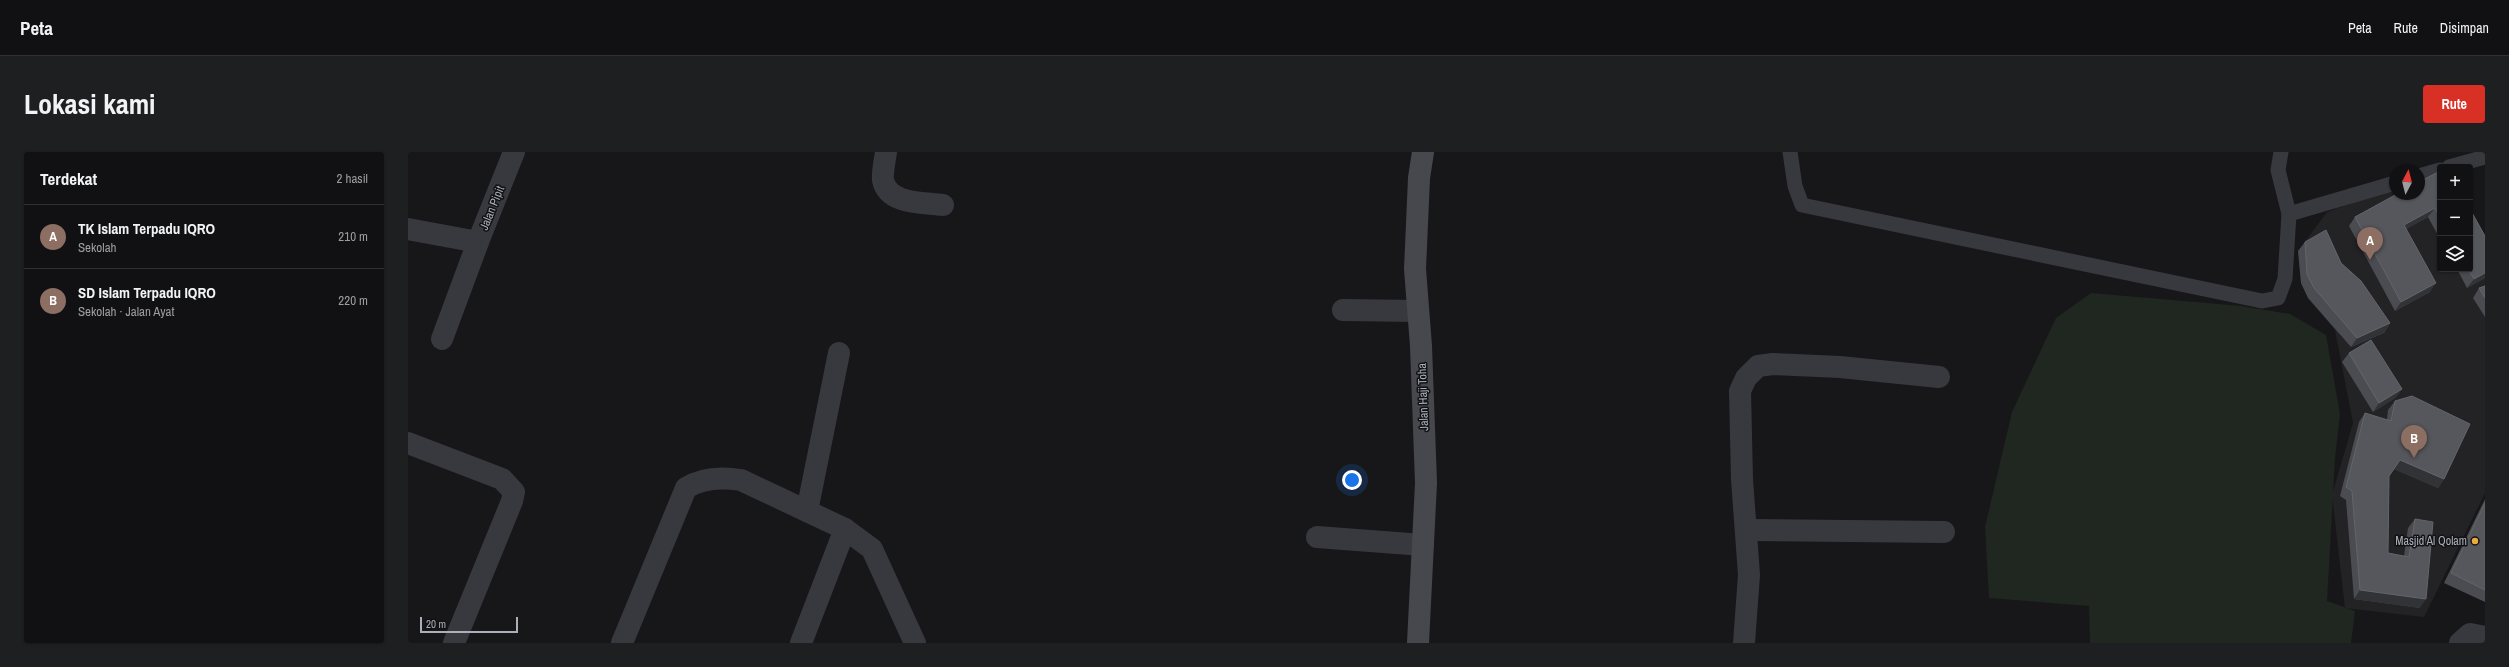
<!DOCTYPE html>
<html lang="id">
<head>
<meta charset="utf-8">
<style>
  body { margin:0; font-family:"Archivo Narrow",sans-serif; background:#1e1f21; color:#f1f3f6 }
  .controls { position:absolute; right:12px; top:12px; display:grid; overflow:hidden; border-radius:4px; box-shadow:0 1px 3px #0004 }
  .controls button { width:36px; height:36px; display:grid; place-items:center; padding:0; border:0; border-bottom:1px solid #303133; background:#111113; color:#f1f3f6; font:20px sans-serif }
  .compass { position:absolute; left:1981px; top:12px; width:36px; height:36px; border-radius:50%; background:#111113; box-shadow:0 1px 3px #0004; rotate:7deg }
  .scale { position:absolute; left:12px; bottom:10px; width:98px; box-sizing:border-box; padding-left:4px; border:2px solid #aaafb8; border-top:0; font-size:11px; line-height:14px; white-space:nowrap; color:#aaafb8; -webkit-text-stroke:3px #121214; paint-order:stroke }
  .you { position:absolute; left:944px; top:328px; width:14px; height:14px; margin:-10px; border:3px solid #fff; border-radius:50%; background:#1a73e8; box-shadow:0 0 0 6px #1a73e833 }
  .badge { display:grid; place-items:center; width:26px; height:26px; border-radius:50%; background:#d93025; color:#fff; font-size:13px; font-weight:700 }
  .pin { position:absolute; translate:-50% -33px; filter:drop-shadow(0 1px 2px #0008) }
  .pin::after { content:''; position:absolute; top:21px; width:14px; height:12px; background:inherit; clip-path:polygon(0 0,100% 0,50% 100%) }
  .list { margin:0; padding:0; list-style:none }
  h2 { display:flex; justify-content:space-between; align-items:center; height:52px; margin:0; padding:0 16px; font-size:17px }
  h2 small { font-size:13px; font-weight:400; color:#9c9da0 }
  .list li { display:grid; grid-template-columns:26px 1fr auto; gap:12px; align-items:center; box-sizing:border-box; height:64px; padding:0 16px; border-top:1px solid #303133 }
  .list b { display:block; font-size:15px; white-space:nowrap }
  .list p { margin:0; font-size:13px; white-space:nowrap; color:#9c9da0 }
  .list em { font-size:13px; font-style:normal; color:#9c9da0 }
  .icon { flex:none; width:22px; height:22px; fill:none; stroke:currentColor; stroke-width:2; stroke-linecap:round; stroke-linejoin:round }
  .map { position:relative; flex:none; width:2077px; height:491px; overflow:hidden; border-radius:4px }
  header { display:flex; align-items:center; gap:24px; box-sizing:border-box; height:56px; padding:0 20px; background:#111113; border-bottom:1px solid #303133 }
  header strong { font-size:19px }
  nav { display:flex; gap:22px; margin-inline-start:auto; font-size:14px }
  .intro { display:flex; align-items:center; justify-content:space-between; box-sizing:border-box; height:96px; padding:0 24px }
  h1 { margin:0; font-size:28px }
  .button { padding:10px 18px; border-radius:4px; background:#d93025; color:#fff; font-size:14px; font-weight:700 }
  main { display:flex; gap:24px; padding:0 24px }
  aside { flex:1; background:#111113; border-radius:4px; box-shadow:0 1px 3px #0004 }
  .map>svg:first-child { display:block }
  .built { fill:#232326 }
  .green { fill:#1f2720 }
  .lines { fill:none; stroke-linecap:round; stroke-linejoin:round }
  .lane { stroke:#38393e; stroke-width:15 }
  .street { stroke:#38393e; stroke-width:22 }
  .secondary { stroke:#46484e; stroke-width:22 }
  .wall { fill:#4b4c51 }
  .shaded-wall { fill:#323336 }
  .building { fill:#55575c; stroke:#63656a }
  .poi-dot { fill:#ebaa3d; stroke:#121214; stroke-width:1.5 }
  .labels { text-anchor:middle; stroke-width:3; stroke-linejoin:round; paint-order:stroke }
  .street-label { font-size:12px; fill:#aaafb8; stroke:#121214 }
  .poi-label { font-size:12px; fill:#aaafb8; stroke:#121214; text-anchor:end }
</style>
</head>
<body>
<header>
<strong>Peta</strong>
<nav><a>Peta</a><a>Rute</a><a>Disimpan</a></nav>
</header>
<div class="intro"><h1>Lokasi kami</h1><a class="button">Rute</a></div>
<main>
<aside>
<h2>Terdekat<small>2 hasil</small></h2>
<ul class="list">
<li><span class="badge" style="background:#8d6e63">A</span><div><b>TK Islam Terpadu IQRO</b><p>Sekolah</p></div><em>210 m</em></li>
<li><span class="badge" style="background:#8d6e63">B</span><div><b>SD Islam Terpadu IQRO</b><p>Sekolah · Jalan Ayat</p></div><em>220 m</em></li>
</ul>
</aside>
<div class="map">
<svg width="2077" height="491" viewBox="0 0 2077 491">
  <rect width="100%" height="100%" fill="#171719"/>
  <path class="built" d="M2032 20V117H2062L2077 93V341L2016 465 1937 456 1924 343 1945 271 1927 178 1900 146 1893 131 1890 99 1919 60 1987 35V42H2011Z"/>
  <path class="green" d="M1683 141 1833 154 1882 162 1918 183 1932 262 1927 306 1919 449 1947 459 1943 491H1682L1681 454 1581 446 1577 375 1604 260 1648 166Z"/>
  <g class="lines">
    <g class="lane">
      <path d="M1382 0 1387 34 1394 53 1854 149 1870 146 1877 127 1881 62 1987 31"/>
      <path d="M1873 0 1870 18 1881 62"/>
      <path d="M2041 15 2077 5"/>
      <path d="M2011 24 2032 18"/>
    </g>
    <g class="street">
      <path d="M478 0C477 8 474 20 475 28 480 53 516 50 535 53"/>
      <path d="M0 77 70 90 106 0"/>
      <path d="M935 158 1010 159"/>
      <path d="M34 187 70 90"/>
      <path d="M0 291 94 327 106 340 104 349 46 491"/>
      <path d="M399 359 431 201"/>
      <path d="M1339 378 1536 380"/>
      <path d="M909 385 1015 393"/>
      <path d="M214 491 278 336C295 325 314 325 333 328L437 377 464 397 507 491"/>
      <path d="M393 491 437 377"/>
      <path d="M1336 491 1341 423 1334 327 1332 239 1338 226 1350 214 1365 212 1432 215 1531 225"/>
      <path d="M2052 491 2062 482 2077 485"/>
    </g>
    <path class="secondary" d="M1010 491 1018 331 1013 194 1007 117 1011 26 1015 0"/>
  </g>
  <g class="wall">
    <path d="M2032 19V87L2020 65 1998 77 2022 140 1987 159 1941 74 1947 65Z"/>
    <path d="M1897 90 1933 111 1982 171 1976 181 1943 195 1900 146 1893 131 1890 99Z"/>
    <path d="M2049 117H2062L2077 126 2059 136Z"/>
    <path d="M2077 134V165L2065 146 2071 136Z"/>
    <path d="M1941 201 1994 237 1987 246 1965 260 1934 210Z"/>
    <path d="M1987 249 2036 327 2030 336 1986 317 1981 324 1980 401 1996 404 2000 376 2007 367 2012 456 1946 447 1938 348 1932 344 1951 270 1957 261 1979 268 1980 258Z"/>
    <path d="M2077 347V450L2036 431Z"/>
  </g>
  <g class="shaded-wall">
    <path d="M2027 56 2020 65 1989 82 1996 73Z"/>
    <path d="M2077 121V126L2059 136 2066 127Z"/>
    <path d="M2028 131 2022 140 1987 159 1993 150Z"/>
    <path d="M1982 171 1976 181 1943 195 1949 186Z"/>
    <path d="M1994 237 1987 246 1965 260 1971 251Z"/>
    <path d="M1992 308 2036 327 2030 336 1986 317Z"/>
    <path d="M1952 438 2018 447 2012 456 1946 447Z"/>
  </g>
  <g class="building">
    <path d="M2032 19V66L2027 56 1996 73 2028 131 1993 150 1947 65 1989 42H2011V30Z"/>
    <path d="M2062 57 2077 84V121L2066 127 2060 117H2062Z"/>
    <path d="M1918 78 1933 111 1953 129 1982 171 1949 186 1906 136 1899 122 1897 90Z"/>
    <path d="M2077 134V146L2071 136Z"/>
    <path d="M1963 188 1994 237 1971 251 1941 201Z"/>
    <path d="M2004 244 2062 272 2036 327 1992 308 1981 324 1980 401 2001 405 2007 367 2025 370 2018 447 1952 438 1944 339 1938 335 1957 261 1983 269 1987 249Z"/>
    <path d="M2077 351V438L2043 421Z"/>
  </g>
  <circle class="poi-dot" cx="2067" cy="389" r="4"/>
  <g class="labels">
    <g class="street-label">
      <text transform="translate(84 56) rotate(-68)" y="4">Jalan Pipit</text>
      <text transform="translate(1015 245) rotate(-92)" y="4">Jalan Haji Toha</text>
    </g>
    <g class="poi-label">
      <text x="2059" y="393">Masjid Al Qolam</text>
    </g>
  </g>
</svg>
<div class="controls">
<button>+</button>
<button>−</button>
<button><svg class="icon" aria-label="layers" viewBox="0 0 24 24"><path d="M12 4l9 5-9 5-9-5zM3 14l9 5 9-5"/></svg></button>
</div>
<svg class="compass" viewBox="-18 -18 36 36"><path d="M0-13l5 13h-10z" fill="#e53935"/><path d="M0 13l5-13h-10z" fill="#9c9da0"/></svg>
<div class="scale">20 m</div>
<div class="you"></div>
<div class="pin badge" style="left:1962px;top:108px;background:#8d6e63">A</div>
<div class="pin badge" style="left:2006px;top:306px;background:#8d6e63">B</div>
</div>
</main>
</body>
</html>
